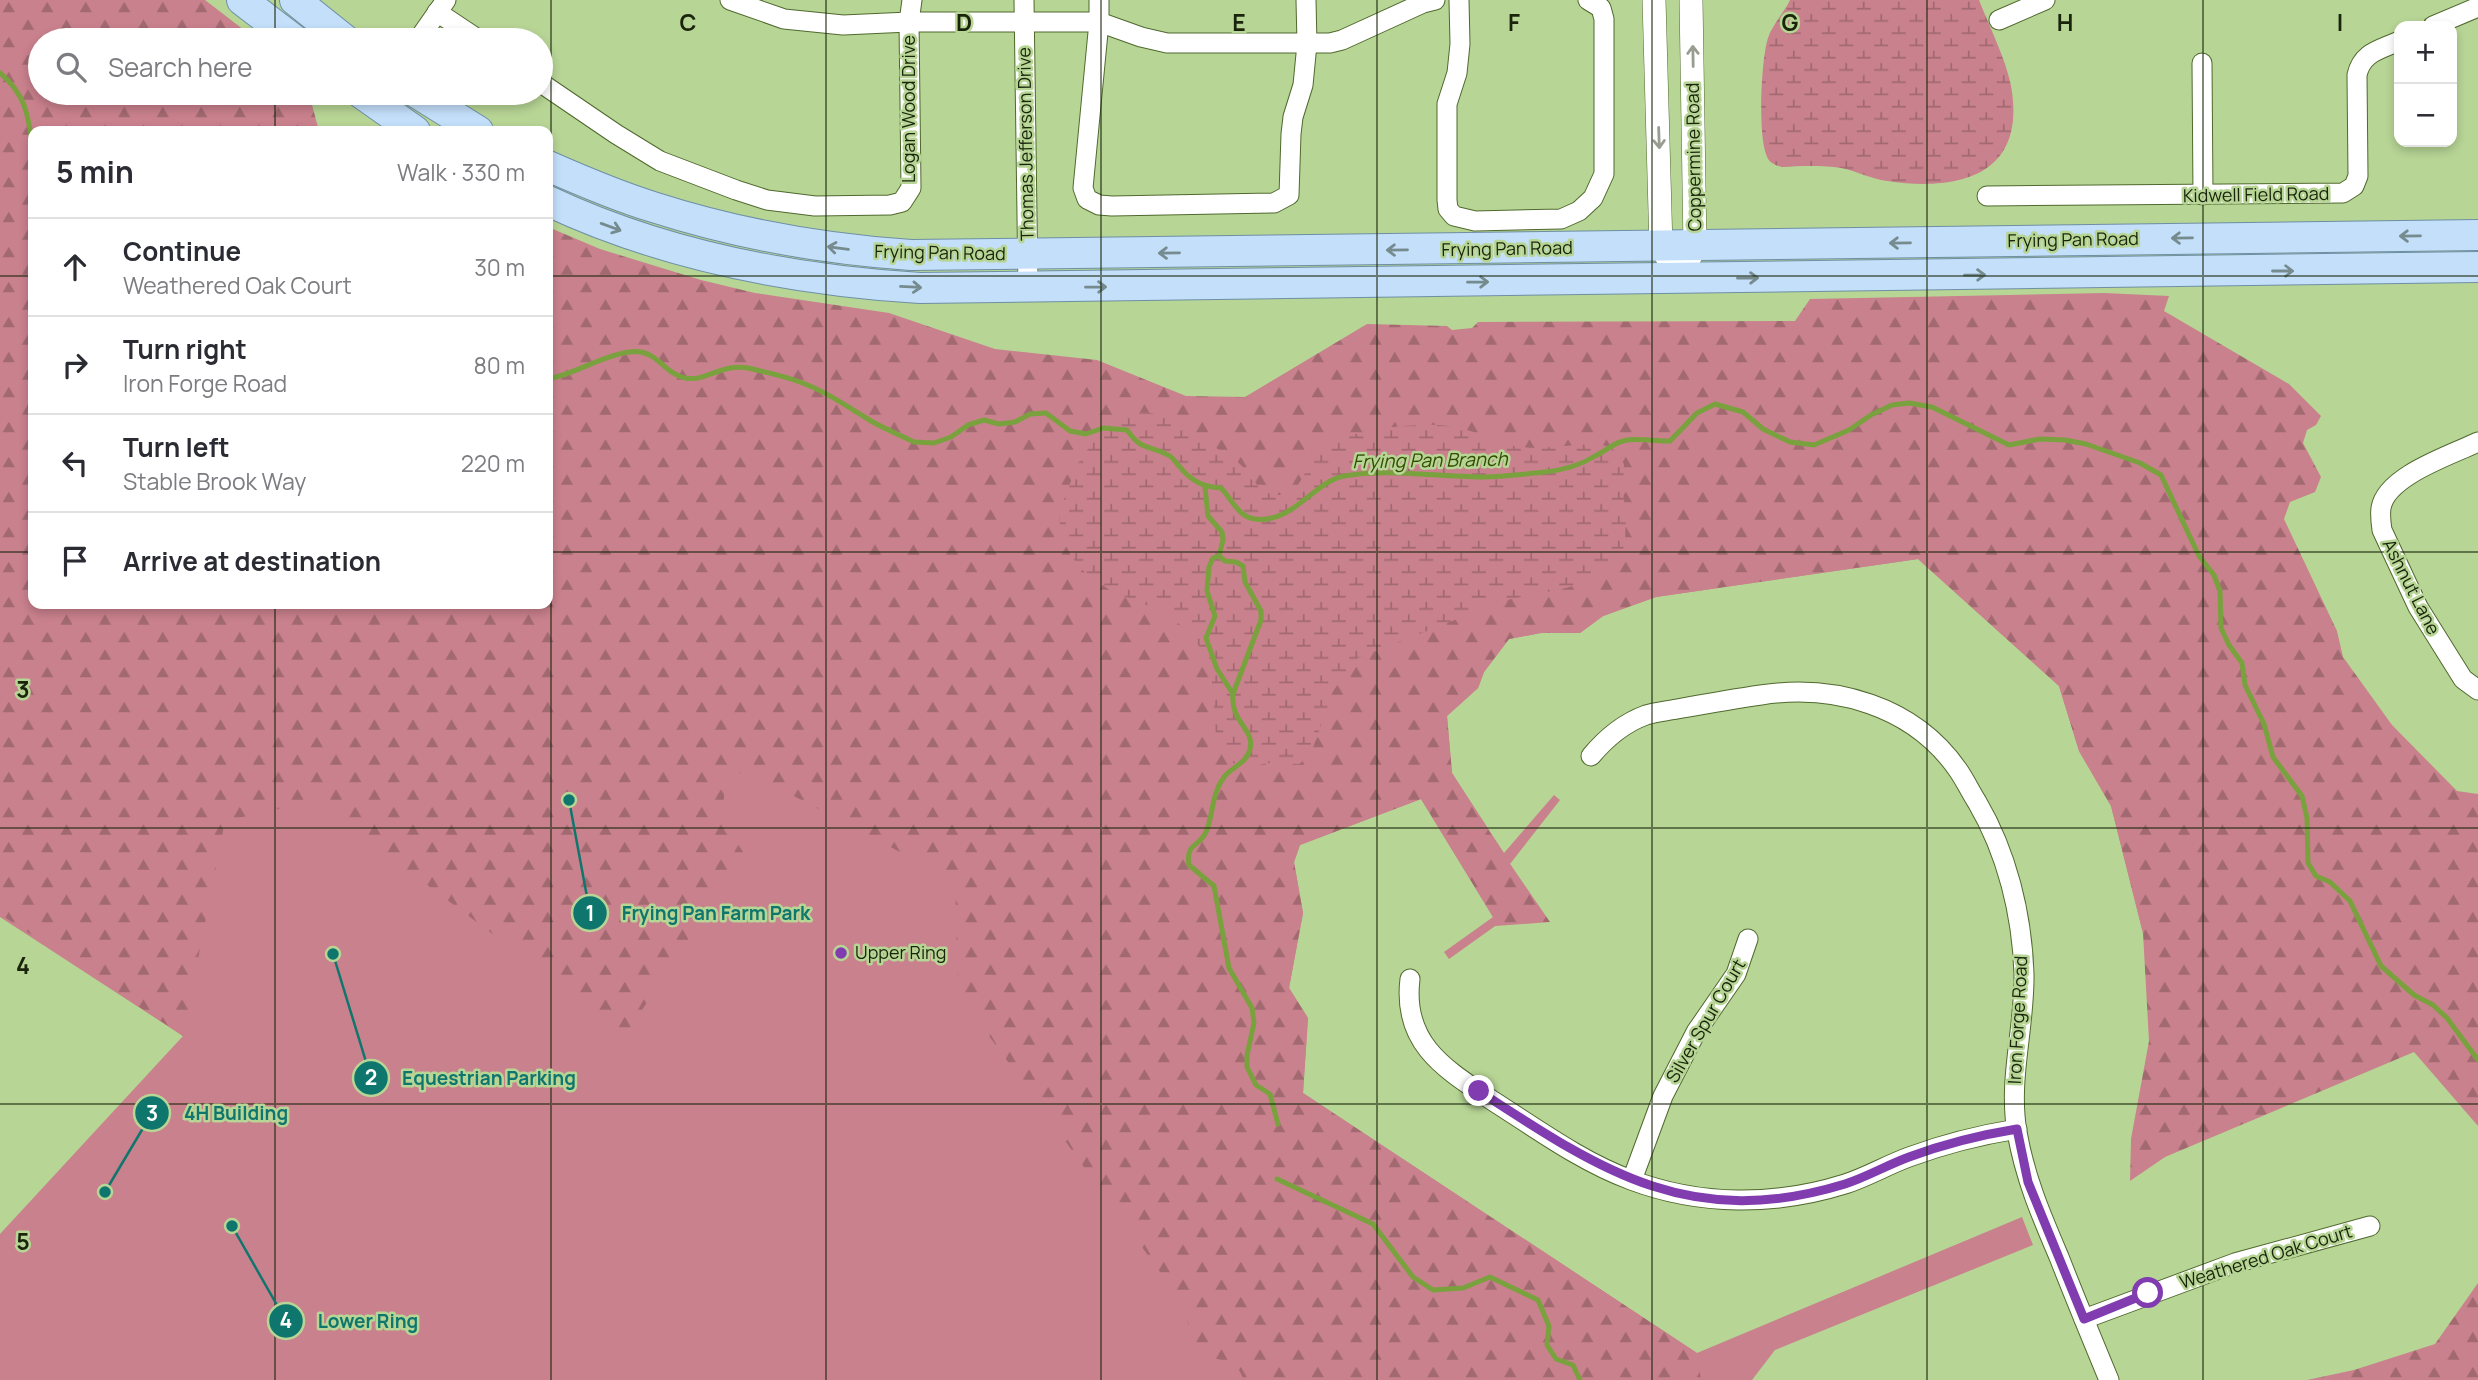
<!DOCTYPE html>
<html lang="en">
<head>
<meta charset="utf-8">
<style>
  body { margin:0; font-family:Manrope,sans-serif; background:#f7f7f7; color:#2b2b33 }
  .controls { position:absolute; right:21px; top:21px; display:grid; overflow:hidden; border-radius:14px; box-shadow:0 4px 10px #0003 }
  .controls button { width:63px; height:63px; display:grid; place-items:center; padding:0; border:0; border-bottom:2px solid #e1e1e2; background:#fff; color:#2b2b33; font:35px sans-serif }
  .stop { position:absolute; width:21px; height:21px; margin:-16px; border:5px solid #813cb0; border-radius:50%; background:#fff }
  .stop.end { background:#813cb0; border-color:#fff; box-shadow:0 2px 7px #0008 }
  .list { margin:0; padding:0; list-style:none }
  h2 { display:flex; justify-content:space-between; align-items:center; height:91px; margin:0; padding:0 28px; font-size:30px }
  h2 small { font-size:23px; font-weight:400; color:#7c7c81 }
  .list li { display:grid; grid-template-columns:46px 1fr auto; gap:21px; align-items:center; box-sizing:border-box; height:98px; padding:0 28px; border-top:2px solid #e1e1e2 }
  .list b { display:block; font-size:26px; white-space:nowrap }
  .list p { margin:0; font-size:23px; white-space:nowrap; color:#7c7c81 }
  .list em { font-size:23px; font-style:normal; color:#7c7c81 }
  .icon { flex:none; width:38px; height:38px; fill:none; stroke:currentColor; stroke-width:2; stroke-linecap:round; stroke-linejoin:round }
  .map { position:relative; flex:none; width:2478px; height:1380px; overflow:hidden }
  .search { position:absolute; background:#fff; box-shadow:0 4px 10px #0003; left:28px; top:28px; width:525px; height:77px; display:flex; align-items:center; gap:18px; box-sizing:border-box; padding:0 24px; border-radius:38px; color:#7c7c81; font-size:26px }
  .panel { position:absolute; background:#fff; box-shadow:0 4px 10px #0003; left:28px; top:126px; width:525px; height:483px; border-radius:14px }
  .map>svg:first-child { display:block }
  .green { fill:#c9818d }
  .forest { fill:url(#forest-firs) }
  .wetland { fill:url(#wetland-marsh) }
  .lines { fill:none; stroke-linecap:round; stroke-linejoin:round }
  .stream { stroke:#79a23e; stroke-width:5 }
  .minor-casing { stroke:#50692e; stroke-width:21 }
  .tertiary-casing { stroke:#50692e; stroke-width:24 }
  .primary-casing { stroke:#6e8fa4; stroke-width:32 }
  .minor { stroke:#fff; stroke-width:19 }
  .tertiary { stroke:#fff; stroke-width:23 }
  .primary { stroke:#c3dffa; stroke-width:30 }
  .oneway { stroke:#989c91 }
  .oneway2 { stroke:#768b8e }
  .route { stroke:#813cb0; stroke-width:9 }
  .grid { fill:none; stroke:#19240b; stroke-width:2; stroke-opacity:0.55 }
  .poi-dot { fill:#813cb0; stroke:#b7d595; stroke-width:2.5 }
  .labels { text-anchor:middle; stroke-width:5; stroke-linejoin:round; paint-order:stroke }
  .street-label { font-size:18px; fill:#19240b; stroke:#b7d595 }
  .poi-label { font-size:18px; fill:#19240b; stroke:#b7d595; text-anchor:start }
  .water-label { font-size:19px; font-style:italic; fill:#324c00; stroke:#b7d595 }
  .grid-label { font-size:23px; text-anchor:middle; font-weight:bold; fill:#19240b; stroke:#b7d595; stroke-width:5; stroke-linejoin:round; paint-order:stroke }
  .leader { fill:none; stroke:#0f766e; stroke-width:2.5 }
  .callout-dot { fill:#0f766e; stroke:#b7d595; stroke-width:2.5 }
  .mark-label { font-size:21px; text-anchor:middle; font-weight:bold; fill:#fff }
  .callout-label { font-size:19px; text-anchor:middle; font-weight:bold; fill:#0f766e; stroke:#b7d595; stroke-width:5; stroke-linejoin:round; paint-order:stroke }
</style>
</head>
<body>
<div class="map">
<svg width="2478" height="1380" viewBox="0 0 2478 1380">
  <defs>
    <pattern id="forest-firs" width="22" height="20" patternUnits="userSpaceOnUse" patternTransform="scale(1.75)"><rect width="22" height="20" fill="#c9818d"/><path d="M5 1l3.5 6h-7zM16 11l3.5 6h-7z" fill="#a26971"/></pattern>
    <pattern id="wetland-marsh" width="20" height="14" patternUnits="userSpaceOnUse" patternTransform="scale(1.75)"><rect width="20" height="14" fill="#c9818d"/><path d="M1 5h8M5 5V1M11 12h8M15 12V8" fill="none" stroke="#a26971"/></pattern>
  </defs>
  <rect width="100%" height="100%" fill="#b7d595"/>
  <path class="green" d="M0 220 33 604H548L1319 532 2095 464 2143 933 2111 806 2079 751 2059 686 1918 559 1656 597 1603 616 1580 633H1541L1509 639 1484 672 1478 688 1447 716 1452 773 1504 853 1554 795 1560 800 1510 864 1543 913 1498 924 1449 959 1444 952 1493 917 1421 799 1300 845 1294 862 1303 913 1289 988 1308 1018 1303 1093 1697 1353 2022 1217 2033 1245 1775 1350 1752 1380H0V1234L183 1036 0 917Z"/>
  <g class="forest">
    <path d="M0 0H205L257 40H40V93H316L311 101 319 131H33V604H548V227L600 249 701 280 755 293 889 313 995 349 1097 360 1186 396 1245 397 1367 324 1447 326 1452 330 1472 328 1478 322 1795 321 1810 299 2104 293 2169 296 2164 311 2289 384 2321 416 2316 425 2307 430 2303 443 2321 477 2315 492 2290 502 2284 519 2337 631 2343 657 2392 725 2457 791 2478 794V1126L2414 1052 2165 1157 2130 1181 2131 1139 2149 1041 2143 933 2111 806 2079 751 2059 686 1918 559 1656 597 1603 616 1580 633H1541L1509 639 1484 672 1478 688 1447 716 1452 773 1510 864 1550 922 1495 926 1493 917 1421 799 1300 845 1294 862 1303 913 1289 988 1308 1018 1303 1093 1697 1353 1701 1380H1244L1236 1364 1206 1356 1192 1336 1181 1301 958 993 955 881 748 772 726 775 722 820 745 855 626 1034 315 801 225 821 183 1036 0 914Z"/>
    <path d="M2478 1283V1380H2307L2354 1370 2435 1344Z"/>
  </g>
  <g class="wetland">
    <path d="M1790 0H1979C1989 26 2006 59 2011 86 2027 175 1960 192 1887 181 1871 179 1857 171 1841 168 1822 165 1801 166 1782 167 1774 165 1768 162 1766 154 1758 133 1761 60 1768 38 1772 25 1784 13 1790 0Z"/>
    <path d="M1140 412C1180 416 1179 421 1210 444 1220 451 1232 456 1241 465 1253 476 1257 493 1276 495 1299 497 1304 471 1314 457 1322 446 1333 440 1345 437 1376 428 1424 421 1455 427 1478 431 1499 445 1521 447 1552 451 1581 440 1611 447L1624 464 1623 493 1626 514 1625 544 1616 566 1594 580 1566 588 1487 604 1460 618 1358 658 1333 691 1310 756 1299 764 1268 763 1245 768 1231 762 1224 754 1216 736 1211 670 1202 650 1186 630 1168 614 1111 591 1082 570 1071 556 1061 535 1059 512 1078 463 1103 428 1118 417Z"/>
  </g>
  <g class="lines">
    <g class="stream">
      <path d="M0 73C26 95 28 115 33 148"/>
      <path d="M548 379C576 374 600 356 629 352 658 348 662 373 685 378 707 382 721 363 748 368 765 372 784 376 800 382 825 391 848 407 871 421 885 429 900 435 914 442L934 443 951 437 968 425 984 420 999 424 1015 422 1030 414 1046 413 1070 431 1086 434 1103 428 1127 430C1143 452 1147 444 1168 455 1173 457 1175 462 1179 466 1191 481 1203 487 1221 488 1232 499 1238 517 1255 519 1293 524 1313 482 1344 476 1389 468 1436 477 1482 477 1503 477 1524 474 1545 472 1564 470 1579 466 1595 456 1604 452 1614 443 1623 441 1638 437 1655 442 1670 441L1697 413 1715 404 1743 412 1763 429 1790 442 1814 445 1849 430 1871 415 1892 405 1909 403 1932 407 2009 445 2040 439 2065 440 2086 444 2140 463 2161 475 2199 556 2214 575 2220 591 2221 628 2229 645 2242 663 2245 685 2264 724 2273 757 2302 796 2307 818 2308 863 2316 876 2330 882 2350 901 2381 966 2414 995 2433 1005 2447 1018 2478 1060"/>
      <path d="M1205 487 1208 516 1222 532 1223 540 1219 556 1213 558 1209 567 1207 591 1215 616 1206 638 1217 669 1233 694"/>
      <path d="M1219 556 1225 561 1236 562 1243 566 1245 582 1261 611V620L1233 694C1230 722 1255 729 1250 749 1247 763 1232 767 1224 777 1210 796 1214 817 1205 834 1197 848 1186 843 1189 865L1214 886 1229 968 1252 1008 1254 1023 1247 1055V1067L1256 1085 1270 1094 1278 1124"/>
      <path d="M1277 1179 1373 1224 1413 1277 1433 1290 1463 1288 1490 1277 1538 1300 1549 1326 1547 1345 1556 1359 1573 1365 1580 1380"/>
    </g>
    <g class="minor-casing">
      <g id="minor">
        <path d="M730 0 784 19 843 25 909 22H1099L1141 37 1167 43H1330L1342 40 1423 3 1435 0"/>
        <path d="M1024 0 1028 288"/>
        <path d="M1099 0V22L1083 188 1087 199 1099 205 1112 206 1274 203 1289 195 1291 134 1293 117 1303 85 1307 44 1306 0"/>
        <path d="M1459 0 1460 44 1457 73 1447 104V200L1448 209 1454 216 1475 221 1561 219 1579 211 1593 198 1604 174V19L1601 8 1588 0"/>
        <path d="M437 12 479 40"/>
        <path d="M1999 20 2045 0"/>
        <path d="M2433 26 2478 7"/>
        <path d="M418 40 446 0"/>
        <path d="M2202 63 2203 195"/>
        <path d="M541 83 616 134 660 161 736 190 767 200 815 206 890 205 902 202 911 188 909 22 912 0"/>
        <path d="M1987 196 2343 193 2354 186 2358 176 2357 75C2362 52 2380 50 2399 41"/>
        <path d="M2478 442C2451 455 2386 476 2381 508 2380 515 2381 523 2382 530L2418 607 2463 679 2478 690"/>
        <path d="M1591 756C1606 738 1624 723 1646 715 1655 712 1667 711 1677 709 1705 704 1733 699 1761 695 1834 684 1913 705 1958 770 1965 780 1970 791 1977 802 2007 853 2022 914 2024 974 2025 1027 2008 1079 2017 1132 2025 1178 2041 1215 2059 1257 2075 1298 2092 1339 2109 1380"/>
        <path d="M1410 979C1402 1044 1445 1069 1493 1101 1537 1129 1582 1162 1631 1180 1700 1206 1775 1206 1845 1184 1867 1177 1887 1165 1909 1157 1944 1144 1980 1135 2017 1129"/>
        <path d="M1632 1180 1663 1096 1696 1032 1736 974 1748 939"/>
        <path d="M2084 1319 2235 1263 2370 1226"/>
      </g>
    </g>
    <g class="tertiary-casing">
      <g id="tertiary">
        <path d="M1654 0 1661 247 1680 279"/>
        <path d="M1680 279 1695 246 1691 0"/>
      </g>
    </g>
    <g class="primary-casing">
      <g id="primary">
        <path d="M242 0 294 40"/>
        <path d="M295 0 345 40"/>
        <path d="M361 93 415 131"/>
        <path d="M417 93 478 131"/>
        <path d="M548 166C582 181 617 196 653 207 737 234 823 249 911 255L2478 235"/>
        <path d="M548 201C665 256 791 280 920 288L2478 267"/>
      </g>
    </g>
    <use href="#minor" class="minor"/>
    <use href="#tertiary" class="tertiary"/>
    <use href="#primary" class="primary"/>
  </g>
  <defs><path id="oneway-shaft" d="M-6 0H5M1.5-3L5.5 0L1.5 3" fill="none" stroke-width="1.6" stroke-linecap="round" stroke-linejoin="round" transform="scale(1.75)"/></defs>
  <g class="oneway">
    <use href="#oneway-shaft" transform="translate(1693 56) rotate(-91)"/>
    <use href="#oneway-shaft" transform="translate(1659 138) rotate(88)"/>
  </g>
  <g class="oneway2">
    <use href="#oneway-shaft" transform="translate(611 227) rotate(20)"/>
    <use href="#oneway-shaft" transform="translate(2410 236) rotate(179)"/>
    <use href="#oneway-shaft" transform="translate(2182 238) rotate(179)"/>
    <use href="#oneway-shaft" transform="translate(1900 243) rotate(179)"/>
    <use href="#oneway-shaft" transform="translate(838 248) rotate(-173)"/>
    <use href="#oneway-shaft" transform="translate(1397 250) rotate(179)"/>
    <use href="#oneway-shaft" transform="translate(1169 253) rotate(179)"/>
    <use href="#oneway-shaft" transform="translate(2283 271)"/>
    <use href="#oneway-shaft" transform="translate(1975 275) rotate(-1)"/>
    <use href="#oneway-shaft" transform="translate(1748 278) rotate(-1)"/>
    <use href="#oneway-shaft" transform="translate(1478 282) rotate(-1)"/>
    <use href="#oneway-shaft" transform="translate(911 287) rotate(3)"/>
    <use href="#oneway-shaft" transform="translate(1096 287) rotate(-1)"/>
  </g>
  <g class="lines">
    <path class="route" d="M1479 1091C1603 1172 1691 1231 1845 1184 1867 1177 1887 1165 1909 1157 1944 1144 1980 1135 2017 1129L2028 1182 2084 1319 2148 1293"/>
  </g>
  <path class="grid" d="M275 0V40M551 0V1380M826 0V1380M1101 0V1380M1377 0V1380M1652 0V1380M1927 0V1380M2203 0V1380M275 93V131M0 276H33M548 276H2478M0 552H33M548 552H2478M275 604V1380M0 828H2478M0 1104H2478"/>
  <circle class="poi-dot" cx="841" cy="953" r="7"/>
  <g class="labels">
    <g class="street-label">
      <text transform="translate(909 109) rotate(-90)" y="6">Logan Wood Drive</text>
      <text transform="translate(1026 144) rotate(-91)" y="6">Thomas Jefferson Drive</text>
      <text transform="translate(1694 157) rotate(-91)" y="6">Coppermine Road</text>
      <text transform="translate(2256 195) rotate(-1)" y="6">Kidwell Field Road</text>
      <text transform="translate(2073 240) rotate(-1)" y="6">Frying Pan Road</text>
      <text transform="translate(1507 249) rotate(-1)" y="6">Frying Pan Road</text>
      <text transform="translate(940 253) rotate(1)" y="6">Frying Pan Road</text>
      <text transform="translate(2411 587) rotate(63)" y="6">Ashnut Lane</text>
      <text transform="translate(2018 1020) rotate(-87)" y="6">Iron Forge Road</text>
      <text transform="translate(1706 1021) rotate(-60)" y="6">Silver Spur Court</text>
      <text transform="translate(2266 1257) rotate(-17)" y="6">Weathered Oak Court</text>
    </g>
    <g class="poi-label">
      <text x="855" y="959">Upper Ring</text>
    </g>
    <g class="water-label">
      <text transform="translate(1430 460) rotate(-1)" y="7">Frying Pan Branch</text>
    </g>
  </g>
  <g class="grid-label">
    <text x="688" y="31">C</text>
    <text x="964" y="31">D</text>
    <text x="1239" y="31">E</text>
    <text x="1514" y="31">F</text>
    <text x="1790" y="31">G</text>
    <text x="2065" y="31">H</text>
    <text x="2340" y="31">I</text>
    <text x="23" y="698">3</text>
    <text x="23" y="974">4</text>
    <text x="23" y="1250">5</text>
  </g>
  <path class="leader" d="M569 800L590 913M333 954L371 1078M105 1192L152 1113M232 1226L286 1321"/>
  <g class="callout-dot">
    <circle cx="569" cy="800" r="7"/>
    <circle cx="333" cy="954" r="7"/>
    <circle cx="105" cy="1192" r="7"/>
    <circle cx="232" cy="1226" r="7"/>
    <circle cx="590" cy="913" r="18"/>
    <circle cx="371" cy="1078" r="18"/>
    <circle cx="152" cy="1113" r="18"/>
    <circle cx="286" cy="1321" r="18"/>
  </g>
  <g class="mark-label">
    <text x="590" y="921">1</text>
    <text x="371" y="1085">2</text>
    <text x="152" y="1121">3</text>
    <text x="286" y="1328">4</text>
  </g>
  <g class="callout-label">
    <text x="716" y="920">Frying Pan Farm Park</text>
    <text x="489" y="1085">Equestrian Parking</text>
    <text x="236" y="1120">4H Building</text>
    <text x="368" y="1328">Lower Ring</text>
  </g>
</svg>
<div class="controls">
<button>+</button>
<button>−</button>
</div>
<div class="stop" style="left:2148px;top:1293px"></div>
<div class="stop end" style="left:1479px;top:1091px"></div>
<div class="search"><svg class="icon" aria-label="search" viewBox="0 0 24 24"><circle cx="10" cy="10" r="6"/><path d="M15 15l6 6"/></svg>Search here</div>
<section class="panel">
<h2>5 min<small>Walk · 330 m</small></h2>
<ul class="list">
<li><svg class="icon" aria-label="ahead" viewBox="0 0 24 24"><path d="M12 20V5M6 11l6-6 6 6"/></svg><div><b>Continue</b><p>Weathered Oak Court</p></div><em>30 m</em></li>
<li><svg class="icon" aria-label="right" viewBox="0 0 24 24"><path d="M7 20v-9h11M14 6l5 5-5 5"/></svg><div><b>Turn right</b><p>Iron Forge Road</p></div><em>80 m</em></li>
<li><svg class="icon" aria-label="left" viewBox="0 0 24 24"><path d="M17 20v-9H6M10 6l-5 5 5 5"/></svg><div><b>Turn left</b><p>Stable Brook Way</p></div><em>220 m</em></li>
<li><svg class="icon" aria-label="arrive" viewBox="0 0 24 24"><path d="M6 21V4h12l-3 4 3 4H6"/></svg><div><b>Arrive at destination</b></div></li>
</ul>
</section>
</div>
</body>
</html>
